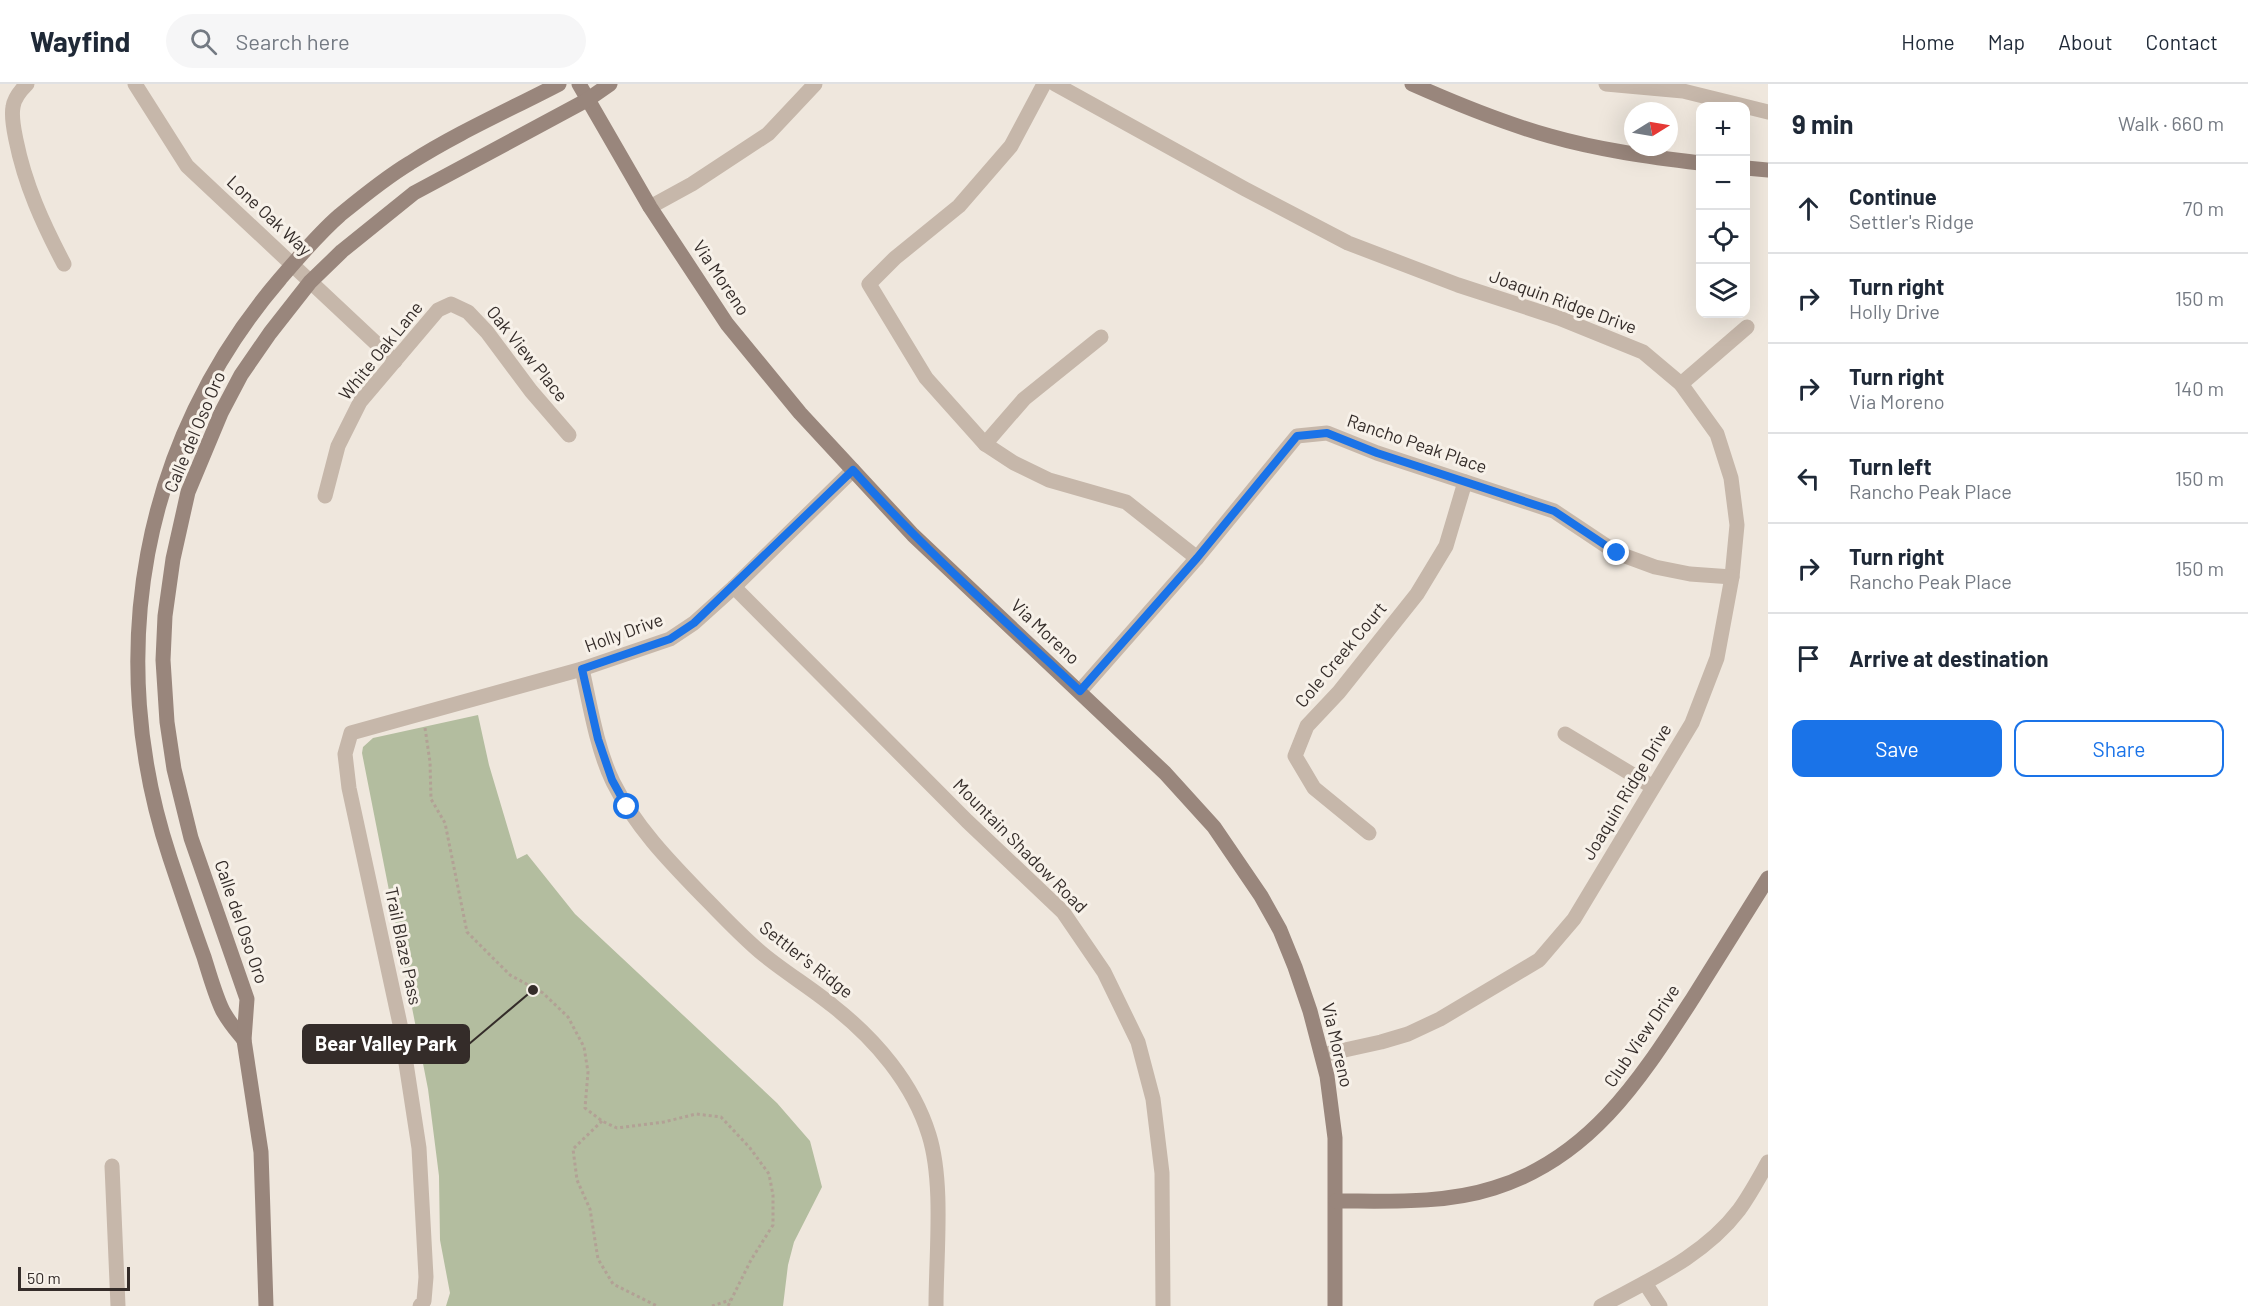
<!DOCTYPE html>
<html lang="en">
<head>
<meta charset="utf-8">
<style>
  body { margin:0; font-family:Barlow,sans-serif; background:#f6f6f7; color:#1f2937 }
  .controls { position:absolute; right:18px; top:18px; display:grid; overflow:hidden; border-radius:12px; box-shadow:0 6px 24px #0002 }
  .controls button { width:54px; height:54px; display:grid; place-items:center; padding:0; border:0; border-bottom:2px solid #e0e1e3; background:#fff; color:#1f2937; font:30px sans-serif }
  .compass { position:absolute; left:1624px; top:18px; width:54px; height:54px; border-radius:50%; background:#fff; box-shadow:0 6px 24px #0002; rotate:79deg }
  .scale { position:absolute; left:18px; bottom:15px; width:112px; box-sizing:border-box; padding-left:6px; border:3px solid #342c29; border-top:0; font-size:16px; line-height:21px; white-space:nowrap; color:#342c29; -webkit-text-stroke:4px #f7f1e9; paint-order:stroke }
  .stop { position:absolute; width:18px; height:18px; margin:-14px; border:4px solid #1a73e8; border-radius:50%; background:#fff }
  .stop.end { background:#1a73e8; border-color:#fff; box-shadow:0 2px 6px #0008 }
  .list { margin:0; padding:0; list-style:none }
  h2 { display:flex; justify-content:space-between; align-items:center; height:78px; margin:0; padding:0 24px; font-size:26px }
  h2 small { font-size:20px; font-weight:400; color:#747a83 }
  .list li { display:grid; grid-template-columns:39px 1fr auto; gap:18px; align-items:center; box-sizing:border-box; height:90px; padding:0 24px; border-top:2px solid #e0e1e3 }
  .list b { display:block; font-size:22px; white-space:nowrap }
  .list p { margin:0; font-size:20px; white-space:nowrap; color:#747a83 }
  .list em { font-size:20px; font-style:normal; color:#747a83 }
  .actions { display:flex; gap:12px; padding:18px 24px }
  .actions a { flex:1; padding:14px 0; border:2px solid #1a73e8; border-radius:12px; text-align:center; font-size:21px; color:#1a73e8 }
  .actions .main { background:#1a73e8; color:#fff }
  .icon { flex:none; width:33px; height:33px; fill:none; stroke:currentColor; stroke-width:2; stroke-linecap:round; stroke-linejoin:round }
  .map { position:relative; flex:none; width:1768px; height:1222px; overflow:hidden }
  header { display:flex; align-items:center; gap:36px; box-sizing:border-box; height:84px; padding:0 30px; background:#fff; border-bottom:2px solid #e0e1e3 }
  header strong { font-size:28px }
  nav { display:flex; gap:33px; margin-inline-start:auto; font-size:21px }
  .search { width:420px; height:54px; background:#f6f6f7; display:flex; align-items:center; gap:15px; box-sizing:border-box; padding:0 21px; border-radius:33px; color:#747a83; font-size:22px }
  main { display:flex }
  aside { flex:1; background:#fff }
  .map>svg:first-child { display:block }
  .green { fill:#b3bd9f }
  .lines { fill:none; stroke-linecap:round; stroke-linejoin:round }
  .path { stroke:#b2a195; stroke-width:3; stroke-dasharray:3 3; stroke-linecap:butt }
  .street { stroke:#c6b7aa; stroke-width:15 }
  .secondary { stroke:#99867c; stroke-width:15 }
  .route { stroke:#1a73e8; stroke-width:8 }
  .labels { text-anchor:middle; stroke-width:6; stroke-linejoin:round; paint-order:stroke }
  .street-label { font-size:18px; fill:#342c29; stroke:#f7f1e9 }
  .leader { fill:none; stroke:#342c29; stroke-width:2 }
  .callout-dot { fill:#342c29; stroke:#f7f1e9; stroke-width:2 }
  .callout { fill:#342c29; stroke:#342c29; stroke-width:2 }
  .callout-label { font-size:20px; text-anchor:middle; font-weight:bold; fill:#fff }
</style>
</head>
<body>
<header>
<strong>Wayfind</strong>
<div class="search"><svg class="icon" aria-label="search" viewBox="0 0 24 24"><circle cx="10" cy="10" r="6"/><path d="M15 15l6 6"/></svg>Search here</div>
<nav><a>Home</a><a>Map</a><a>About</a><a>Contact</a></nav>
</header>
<main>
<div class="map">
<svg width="1768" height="1222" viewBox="0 0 1768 1222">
  <rect width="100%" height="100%" fill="#efe7dd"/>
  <path class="green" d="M478 631 489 681 517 775 527 770 575 830 777 1019 810 1057 822 1103 794 1158 788 1181 783 1222H446L450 1209 440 1156 439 1092 428 1005 362 669 363 663 373 654Z"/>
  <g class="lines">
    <g class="path">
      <path d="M425 644 430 678 431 715 445 739 467 848 510 891 543 909 568 933 584 963 588 988 585 1024 602 1037 617 1044 664 1038 696 1030 721 1033 750 1064 769 1090 773 1111V1141L751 1176 728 1222"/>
      <path d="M602 1037 573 1065 577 1096 590 1125 598 1175 613 1200 657 1222"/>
      <path d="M712 1222 730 1216"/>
    </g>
    <g class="street">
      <path d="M27 0C21 6 14 14 13 23 11 33 14 46 16 56 25 101 43 140 64 180"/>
      <path d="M135 0 187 82 395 277"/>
      <path d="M1044 0 1011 62 959 122 895 174 869 200 926 294 985 360 1014 379 1049 396 1126 418 1197 474"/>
      <path d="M1055 0 1245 105 1348 159 1458 201 1559 234 1643 268 1681 300 1717 350 1731 394 1737 441 1732 493 1717 574 1692 639 1574 835 1539 876 1440 935 1408 950 1381 958 1322 971"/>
      <path d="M1606 0 1683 7 1768 28"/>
      <path d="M650 123 692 100 768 50 815 0"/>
      <path d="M1681 300 1747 243"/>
      <path d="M985 360 1024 315 1101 253"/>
      <path d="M325 412 338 362 360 318 438 226 451 220 468 228 487 248 531 307 569 351"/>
      <path d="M734 503 967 737 1063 828 1104 888 1138 958 1153 1015 1162 1089 1163 1222"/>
      <path d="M582 585C590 621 597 665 613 698 635 742 668 776 702 811 722 831 742 853 764 871 786 889 811 904 833 922 875 955 913 999 929 1051 944 1099 936 1170 936 1222"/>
      <path d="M1080 607 1197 474 1297 352 1327 349 1377 369 1554 427 1617 469 1655 483 1690 490 1732 493"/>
      <path d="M1565 650 1653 703"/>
      <path d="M1369 749 1314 704 1295 672 1307 642 1339 608 1417 510 1446 462 1465 398"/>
      <path d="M112 1082 118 1222"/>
      <path d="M1645 1199 1660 1222"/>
      <path d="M420 1222 424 1217 426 1193 419 1064 400 940 349 704 345 670 351 649 582 585 670 555 694 539 734 503 853 386"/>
      <path d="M1601 1222C1651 1195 1704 1172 1739 1126 1750 1111 1759 1094 1768 1078"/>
    </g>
    <g class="secondary">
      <path d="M579 0 650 123 727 240 800 329 913 451 1165 689 1214 743 1261 812 1280 846 1295 883 1310 927 1327 992 1335 1054V1222"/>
      <path d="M1412 0C1457 20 1503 39 1550 52 1599 66 1650 73 1700 79"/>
      <path d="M1746 84 1768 86"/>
      <path d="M244 956C236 946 226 935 221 923 214 907 209 889 204 873 192 840 181 807 170 774 103 572 141 357 280 195 299 173 318 150 340 131 362 113 385 94 410 79 457 49 509 26 559 0"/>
      <path d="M1336 1117C1389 1117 1444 1120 1494 1104 1591 1074 1641 994 1693 914 1718 874 1743 834 1768 794"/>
      <path d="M266 1222 261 1068 244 956 247 915 191 754 174 685 167 638 163 576 165 532 173 475 188 408 221 329 241 291 270 249 310 198 342 167 414 109 587 16 610 0"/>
    </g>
  </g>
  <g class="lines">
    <path class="route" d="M627 723 612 696 598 655 582 585 670 555 694 539 853 386C923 465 1003 535 1080 607L1197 474 1297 352 1327 349 1377 369 1554 427 1617 469"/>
  </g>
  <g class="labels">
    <g class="street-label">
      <text transform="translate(269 132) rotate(43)" y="6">Lone Oak Way</text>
      <text transform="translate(721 194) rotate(56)" y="6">Via Moreno</text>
      <text transform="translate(1563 218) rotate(20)" y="6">Joaquin Ridge Drive</text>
      <text transform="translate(381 267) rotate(-51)" y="6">White Oak Lane</text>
      <text transform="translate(527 270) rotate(51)" y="6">Oak View Place</text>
      <text transform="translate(195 348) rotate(-67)" y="6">Calle del Oso Oro</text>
      <text transform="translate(1417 360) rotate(19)" y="6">Rancho Peak Place</text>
      <text transform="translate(1045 548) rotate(43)" y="6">Via Moreno</text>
      <text transform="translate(624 549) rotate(-20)" y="6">Holly Drive</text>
      <text transform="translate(1341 571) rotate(-50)" y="6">Cole Creek Court</text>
      <text transform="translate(1627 708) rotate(-59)" y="6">Joaquin Ridge Drive</text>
      <text transform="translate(1020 762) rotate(45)" y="6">Mountain Shadow Road</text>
      <text transform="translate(241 838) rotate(71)" y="6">Calle del Oso Oro</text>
      <text transform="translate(403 862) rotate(78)" y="6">Trail Blaze Pass</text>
      <text transform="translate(806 876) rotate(38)" y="6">Settler's Ridge</text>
      <text transform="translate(1642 952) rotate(-56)" y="6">Club View Drive</text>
      <text transform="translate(1337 961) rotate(77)" y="6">Via Moreno</text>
    </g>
  </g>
  <path class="leader" d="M533 906L469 960"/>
  <circle class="callout-dot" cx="533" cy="906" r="6"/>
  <rect class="callout" x="303" y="941" width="166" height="38" rx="6"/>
  <g class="callout-label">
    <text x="386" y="967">Bear Valley Park</text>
  </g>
</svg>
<div class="controls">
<button>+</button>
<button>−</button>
<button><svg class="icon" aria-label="locate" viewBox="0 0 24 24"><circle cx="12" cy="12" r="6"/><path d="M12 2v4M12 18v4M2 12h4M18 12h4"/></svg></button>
<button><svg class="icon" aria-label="layers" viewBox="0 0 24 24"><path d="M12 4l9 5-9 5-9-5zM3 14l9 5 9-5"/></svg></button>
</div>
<svg class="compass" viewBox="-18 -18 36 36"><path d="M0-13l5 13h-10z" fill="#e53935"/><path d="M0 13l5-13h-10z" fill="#747a83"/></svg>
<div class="scale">50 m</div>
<div class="stop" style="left:627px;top:723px"></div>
<div class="stop end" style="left:1617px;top:469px"></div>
</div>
<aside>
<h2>9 min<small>Walk · 660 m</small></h2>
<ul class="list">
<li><svg class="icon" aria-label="ahead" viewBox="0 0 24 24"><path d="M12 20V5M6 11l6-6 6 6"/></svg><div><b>Continue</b><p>Settler's Ridge</p></div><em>70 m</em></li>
<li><svg class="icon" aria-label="right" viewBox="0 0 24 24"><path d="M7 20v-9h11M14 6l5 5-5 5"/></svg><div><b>Turn right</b><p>Holly Drive</p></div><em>150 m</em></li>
<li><svg class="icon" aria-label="right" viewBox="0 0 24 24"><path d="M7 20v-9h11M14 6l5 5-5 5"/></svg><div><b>Turn right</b><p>Via Moreno</p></div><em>140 m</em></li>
<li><svg class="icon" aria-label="left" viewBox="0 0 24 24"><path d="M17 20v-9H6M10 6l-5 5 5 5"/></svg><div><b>Turn left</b><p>Rancho Peak Place</p></div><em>150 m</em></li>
<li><svg class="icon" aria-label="right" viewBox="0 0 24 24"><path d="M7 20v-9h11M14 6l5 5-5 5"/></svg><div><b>Turn right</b><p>Rancho Peak Place</p></div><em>150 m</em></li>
<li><svg class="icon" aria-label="arrive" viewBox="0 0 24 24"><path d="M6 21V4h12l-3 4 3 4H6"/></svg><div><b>Arrive at destination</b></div></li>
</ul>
<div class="actions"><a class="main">Save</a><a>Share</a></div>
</aside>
</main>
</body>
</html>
